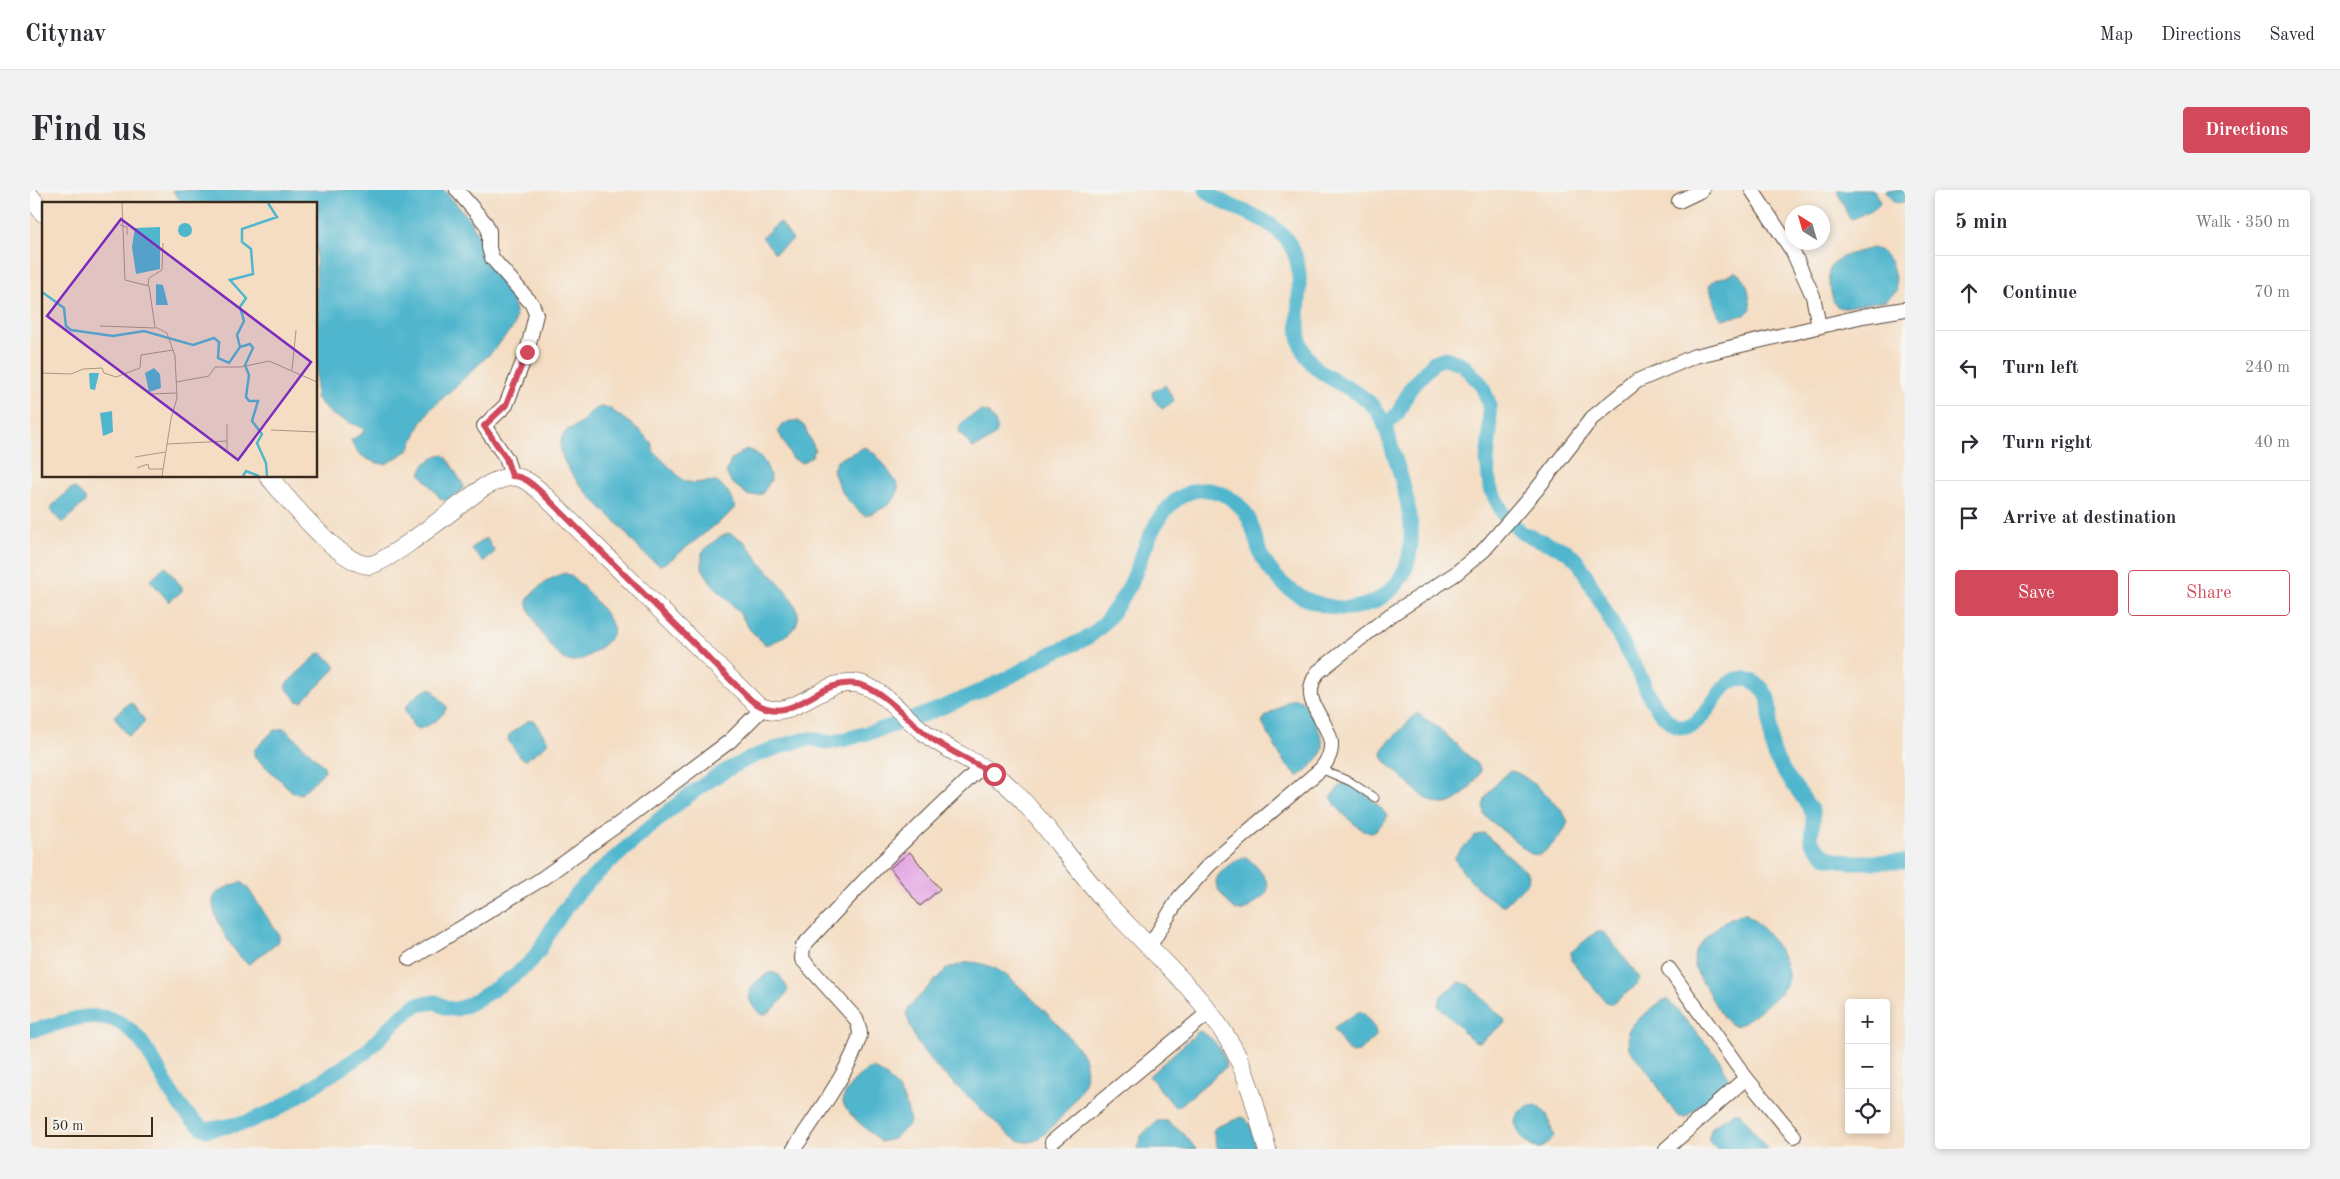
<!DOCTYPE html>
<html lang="en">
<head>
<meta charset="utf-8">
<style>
  body { margin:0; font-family:"Old Standard TT",serif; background:#f2f2f3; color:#2b2b33 }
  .controls { position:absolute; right:15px; bottom:15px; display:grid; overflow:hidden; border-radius:5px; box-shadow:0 2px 8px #0003 }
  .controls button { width:45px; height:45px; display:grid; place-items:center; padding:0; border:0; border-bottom:1px solid #e1e1e2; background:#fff; color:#2b2b33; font:25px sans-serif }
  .compass { position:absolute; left:1755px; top:15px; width:45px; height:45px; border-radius:50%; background:#fff; box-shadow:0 2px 8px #0003; rotate:323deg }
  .scale { position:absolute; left:15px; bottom:12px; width:108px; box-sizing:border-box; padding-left:5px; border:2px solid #3b2a1e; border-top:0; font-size:14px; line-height:18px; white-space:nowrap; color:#3b2a1e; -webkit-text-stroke:4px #f6f6f2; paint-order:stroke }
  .stop { position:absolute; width:15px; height:15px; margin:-11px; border:4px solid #d1495b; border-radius:50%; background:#fff }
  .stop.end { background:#d1495b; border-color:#fff; box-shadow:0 1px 5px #0008 }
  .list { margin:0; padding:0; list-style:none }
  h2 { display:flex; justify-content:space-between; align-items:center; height:65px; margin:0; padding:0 20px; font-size:21px }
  h2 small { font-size:16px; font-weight:400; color:#7c7c81 }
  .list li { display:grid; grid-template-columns:32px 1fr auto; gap:15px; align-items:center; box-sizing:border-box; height:75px; padding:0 20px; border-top:1px solid #e1e1e2 }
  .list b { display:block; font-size:19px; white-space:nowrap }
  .list em { font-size:16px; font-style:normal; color:#7c7c81 }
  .actions { display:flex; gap:10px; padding:15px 20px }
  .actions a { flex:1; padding:11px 0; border:1px solid #d1495b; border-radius:5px; text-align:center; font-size:18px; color:#d1495b }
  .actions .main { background:#d1495b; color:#fff }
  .icon { flex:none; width:28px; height:28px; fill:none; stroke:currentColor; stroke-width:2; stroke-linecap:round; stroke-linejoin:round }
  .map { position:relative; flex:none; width:1875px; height:959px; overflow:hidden; border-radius:5px }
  header { display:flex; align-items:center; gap:30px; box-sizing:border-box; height:70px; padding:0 25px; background:#fff; border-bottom:1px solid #e1e1e2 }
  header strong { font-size:24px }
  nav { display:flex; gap:28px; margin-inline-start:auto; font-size:18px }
  .intro { display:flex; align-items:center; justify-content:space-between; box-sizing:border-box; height:120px; padding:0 30px }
  h1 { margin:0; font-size:35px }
  .button { padding:12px 22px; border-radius:5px; background:#d1495b; color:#fff; font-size:18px; font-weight:700 }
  main { display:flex; gap:30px; padding:0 30px }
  aside { flex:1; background:#fff; border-radius:5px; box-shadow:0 2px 8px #0003 }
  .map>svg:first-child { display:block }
  .water { fill:#4fb6cd; stroke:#457076 }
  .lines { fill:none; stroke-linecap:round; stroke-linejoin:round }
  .canal { stroke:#4fb6cd; stroke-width:15 }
  .building { fill:#e4abe3 }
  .service-casing { stroke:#574537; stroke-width:9 }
  .minor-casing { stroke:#574537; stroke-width:16 }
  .tertiary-casing { stroke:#574537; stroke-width:19 }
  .service { stroke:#fff; stroke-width:7 }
  .minor { stroke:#fff; stroke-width:14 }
  .tertiary { stroke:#fff; stroke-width:18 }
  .route { stroke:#d1495b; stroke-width:6 }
  .inset-river { fill:none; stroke:#4fb6cd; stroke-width:2.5 }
  .inset-road { fill:none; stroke:#aa9580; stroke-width:1 }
  .view { fill:#7b2cbf; fill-opacity:0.15; stroke:#7b2cbf; stroke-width:2.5 }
  .inset-edge { fill:none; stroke:#3b2a1e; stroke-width:2.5 }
</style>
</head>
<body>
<header>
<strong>Citynav</strong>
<nav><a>Map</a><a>Directions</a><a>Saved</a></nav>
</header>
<div class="intro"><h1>Find us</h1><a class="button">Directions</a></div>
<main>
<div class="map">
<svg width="1875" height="959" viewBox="0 0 1875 959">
  <rect width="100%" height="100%" fill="#f6f6f2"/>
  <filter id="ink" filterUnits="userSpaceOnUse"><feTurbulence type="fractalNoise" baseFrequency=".02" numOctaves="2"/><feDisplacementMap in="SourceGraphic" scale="10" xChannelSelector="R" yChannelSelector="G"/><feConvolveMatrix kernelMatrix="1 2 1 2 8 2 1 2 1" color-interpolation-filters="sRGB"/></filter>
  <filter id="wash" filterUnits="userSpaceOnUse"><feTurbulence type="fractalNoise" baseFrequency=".0096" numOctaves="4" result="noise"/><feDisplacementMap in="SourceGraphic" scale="20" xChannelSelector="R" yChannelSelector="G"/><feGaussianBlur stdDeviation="1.12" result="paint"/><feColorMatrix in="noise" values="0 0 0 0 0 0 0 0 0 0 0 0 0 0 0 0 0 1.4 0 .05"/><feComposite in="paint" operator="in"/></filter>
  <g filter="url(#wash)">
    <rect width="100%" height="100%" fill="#f4ddc2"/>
    <g class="water">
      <path d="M142 0H414L437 26 446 41 456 70 482 110 486 125 484 136 463 161 399 221 389 237 379 260 356 274C342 274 324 264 321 250L333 243 334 239 301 224 286 208V14H153Z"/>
      <path d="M1807 0H1844L1850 12 1846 18 1822 29 1818 26Z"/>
      <path d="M1856 0H1875V11C1865 16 1860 9 1856 0Z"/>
      <path d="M750 32 763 50 745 63 732 47Z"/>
      <path d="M1842 58C1863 62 1864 82 1867 101L1856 110 1811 118 1806 116C1802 110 1801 103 1800 97 1792 66 1819 65 1842 58Z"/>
      <path d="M1706 82C1719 87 1719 107 1721 119L1715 125 1692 129 1689 126 1679 96 1683 91Z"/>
      <path d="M1135 195 1144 210 1143 212 1132 219 1123 208 1122 202Z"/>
      <path d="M571 217 579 218 608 239 621 252 624 262 654 291 663 293 685 291C696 298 702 305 705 317L697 326 639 371 630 375C611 365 600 347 586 332 570 316 514 267 535 243 538 238 544 238 548 235 558 229 556 221 571 217Z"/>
      <path d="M951 221 958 222C961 227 966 232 967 237 970 247 950 255 943 258L929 242C930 229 940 227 951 221Z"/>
      <path d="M760 231H768L774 236 785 259 782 266 772 273 762 268 748 241 751 236Z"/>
      <path d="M835 257C849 263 859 283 868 295 870 313 848 321 835 326 818 313 808 300 803 279L808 270Z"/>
      <path d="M716 259C732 262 738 276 741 290L732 304 719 306 701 292 696 283 701 270Z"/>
      <path d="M408 265H414L417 268 434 296 431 301 415 311 410 308 390 283 395 274Z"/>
      <path d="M45 298 55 308V312L34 332H31L21 320V317L40 299Z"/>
      <path d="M699 343C705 346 711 349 716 353 721 359 725 366 730 372 741 385 771 412 768 429 766 443 747 451 736 455L720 440 708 421 680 391 672 378V362L688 348Z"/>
      <path d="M454 349H457L464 360V363L453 372 442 360 443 357Z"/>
      <path d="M135 376 152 397V401L139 412 120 390Z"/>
      <path d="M535 383C549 388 579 425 584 439 581 449 575 454 567 460 559 466 548 473 538 471 523 467 499 425 497 411 505 398 520 387 535 383Z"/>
      <path d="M292 463 305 475V479L272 512 267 511 256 498V494L288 464Z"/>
      <path d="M401 498 417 517C413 528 400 535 389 539L384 537 375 520C379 509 391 502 401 498Z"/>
      <path d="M1261 509C1265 509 1269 508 1272 511 1279 518 1295 549 1293 558 1292 564 1287 570 1282 575 1277 580 1274 584 1267 586L1255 574 1232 533 1235 527Z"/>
      <path d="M99 513H102L115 531 108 540 98 546 84 526Z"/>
      <path d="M1387 523 1410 539 1449 576 1451 581C1414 643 1393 605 1355 571L1352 565 1353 558Z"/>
      <path d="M499 530 504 531 518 551 515 556 496 570 490 567 478 550 479 545Z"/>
      <path d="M254 538 294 576 295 581 271 604 264 603 224 566V560L243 541Z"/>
      <path d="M1480 581C1495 582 1521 610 1532 620L1538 632C1533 645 1521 657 1510 665L1501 664 1455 626C1447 609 1468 592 1480 581Z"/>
      <path d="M1313 593C1327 593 1349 614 1357 626L1355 631 1343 643C1332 645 1303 616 1301 606Z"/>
      <path d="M1454 643 1499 684 1498 692 1475 715C1464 717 1424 678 1425 666L1445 646Z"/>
      <path d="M1216 667C1223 672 1242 691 1237 701 1235 706 1228 711 1223 714 1219 717 1215 722 1210 721 1202 720 1196 709 1191 704 1187 698 1184 692 1188 686 1194 678 1206 668 1216 667Z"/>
      <path d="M211 692 217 697 249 745V751L219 774C206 769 177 719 184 707 188 699 204 695 211 692Z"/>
      <path d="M1715 723C1732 734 1767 774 1756 795 1749 808 1733 817 1722 826 1716 830 1709 838 1702 835 1693 832 1679 803 1674 795 1667 784 1660 771 1667 759 1677 744 1696 727 1715 723Z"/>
      <path d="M1567 741 1575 743 1610 788 1607 795 1582 814 1576 812 1541 770V762Z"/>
      <path d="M938 772C952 772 967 778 977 786 991 796 1048 853 1054 867 1056 872 1056 885 1055 890 1051 905 1016 950 1000 952 992 953 986 949 979 945L904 875 886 851 876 824 879 817 916 779Z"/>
      <path d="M742 782 749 785 758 799C755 809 743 821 733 825 708 809 721 791 742 782Z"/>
      <path d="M1430 792 1439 795 1475 830 1474 834 1450 852 1443 851 1409 817C1406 804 1421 799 1430 792Z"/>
      <path d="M1633 810H1638L1688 867 1698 887 1694 896 1656 927H1650L1645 923 1619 883 1599 859 1598 841 1606 831Z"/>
      <path d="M1330 821C1337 825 1347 837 1346 846L1329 862 1323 863 1318 861 1304 840 1306 836Z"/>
      <path d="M1169 841C1181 845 1196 863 1196 877L1152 914 1145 917 1119 886Z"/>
      <path d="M843 878C865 889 878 910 880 933L864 949 851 952C843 944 814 922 813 912 813 906 816 902 819 898 825 888 832 882 843 878Z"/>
      <path d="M1506 915 1517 924 1524 947C1520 951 1515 958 1509 958 1493 959 1466 921 1506 915Z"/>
      <path d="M1704 922H1709L1737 959H1686L1678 950 1682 937Z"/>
      <path d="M1212 927C1222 932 1225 948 1225 959H1188L1183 941 1186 937Z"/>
      <path d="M1127 931H1137L1154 944 1166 959H1107L1111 946Z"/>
    </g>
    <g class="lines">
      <g class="canal">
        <path d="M1355 236 1368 223 1380 199 1404 172 1415 168 1432 174 1451 194 1459 213 1460 243 1457 270 1460 298 1474 325 1492 343 1537 361 1549 373C1569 407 1586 442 1605 476 1616 496 1621 516 1639 531 1669 556 1682 500 1704 490 1716 485 1730 493 1736 504 1742 513 1739 543 1742 556 1747 578 1764 593 1775 611 1778 615 1782 620 1783 624 1784 632 1781 642 1781 651L1796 667 1818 672H1875"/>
        <path d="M0 841C24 836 47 824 72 827 116 833 127 887 151 917 158 927 166 933 176 940L215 933 248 919 336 862 367 830 386 815 406 812C414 817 420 821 430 818 447 812 490 783 502 770 511 760 517 745 525 734 534 720 546 705 557 693 569 681 583 670 596 658 635 623 687 578 738 561 750 557 766 550 779 549 789 548 786 551 796 552 806 553 820 548 830 545 877 533 923 514 967 493 985 485 1002 474 1020 464 1036 456 1053 453 1066 441 1080 429 1098 401 1105 384 1115 357 1126 320 1154 305 1178 292 1206 305 1219 329 1225 341 1226 357 1233 369 1247 393 1266 408 1293 415 1309 420 1327 419 1343 412 1401 384 1380 312 1364 265 1359 249 1355 230 1344 217 1322 193 1286 191 1272 158 1260 126 1282 80 1256 49 1232 20 1201 23 1176 0"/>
      </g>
    </g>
    <g id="blocks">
      <path class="building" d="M880 662 910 699 890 716 860 678Z"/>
    </g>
  </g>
  <g filter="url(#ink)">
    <use href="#blocks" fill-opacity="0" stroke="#574537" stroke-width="1"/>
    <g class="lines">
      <g class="service-casing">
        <path id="service" d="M1291 579 1321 592 1345 608"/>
      </g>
      <g class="minor-casing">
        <g id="minor">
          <path d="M427 0 456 34 459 41V58L462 68 502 114 506 124 497 162 476 215 454 236 476 268 482 286"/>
          <path d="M1722 0 1763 62 1783 106 1789 136"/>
          <path d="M1649 11 1672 0"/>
          <path d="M1119 757 1149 708 1179 675 1291 579C1325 539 1260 521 1288 482L1359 426 1425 384 1454 360 1507 299 1562 228 1607 191 1665 166 1833 126 1875 119"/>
          <path d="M380 769 510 690 590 633 700 551 733 518"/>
          <path d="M1639 779 1716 888 1764 946"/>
          <path d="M1022 952 1178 823"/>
          <path d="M764 959C783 930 823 876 830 844 830 839 828 834 826 829L772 769 773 756 848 676 951 577"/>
          <path d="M1636 959 1716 888"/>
        </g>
      </g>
      <g class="tertiary-casing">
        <g id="tertiary">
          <path d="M0 6 14 24"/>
          <path d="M238 286C256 307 312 377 340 375 358 373 434 311 454 297 481 283 489 282 512 303L727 515C766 537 796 479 836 496 859 506 876 529 895 543 919 562 949 572 972 591 986 601 997 616 1009 629 1031 656 1052 684 1075 711 1117 758 1170 800 1202 856 1219 887 1228 925 1237 959"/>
        </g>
      </g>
      <use href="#service" class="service"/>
      <use href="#minor" class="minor"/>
      <use href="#tertiary" class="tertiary"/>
    </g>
  </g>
  <g class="lines" filter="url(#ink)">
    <path class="route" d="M497 162 476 215 454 236 476 268 482 286C495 286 503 295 512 303L721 510C762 541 786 487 827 494 852 498 880 533 901 548 921 562 943 572 964 584"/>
  </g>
  <g transform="translate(12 12)">
    <rect width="275" height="275" fill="#f4ddc2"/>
    <path d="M136 28a7 7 0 1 1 14 0a7 7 0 1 1-14 0ZM118 25V67L94 72 90 45 93 26ZM114 82 121 83 126 103H114ZM112 166 118 172 119 186 107 190 103 171ZM47 171H57L53 188 48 187ZM70 209 71 230 61 234 58 211Z" fill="#4fb6cd"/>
    <path class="inset-river" d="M0 90 22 106 24 124 29 128 71 134 102 129 151 143 172 136 177 140 176 156 187 161 198 145 195 133 202 119 198 105 204 96 188 78 211 72 209 47 200 40V27L235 15 226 1M198 145 208 142 211 146 203 163 207 173 204 195 207 199H216L210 219 220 232 215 241 224 261 225 274M201 274 204 269 217 274"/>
    <path class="inset-road" d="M80 1 83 78 107 84 113 125 125 131 133 154 135 196 129 217 120 274M78 23 85 25V33M106 83 107 76 120 68 121 41M58 124 113 126M250 168 254 128M0 171 29 172 41 167 60 166 62 171 74 175 98 166 99 153 131 148M134 180 167 174 173 165H199L227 159 275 180M109 192 135 191M229 228 275 230M125 242 185 239M185 248V222M93 255 123 250M95 266 106 262 107 267H121"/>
    <path class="view" d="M79 17 269 160 196 258 5 114Z"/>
    <rect width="275" height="275" class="inset-edge"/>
  </g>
</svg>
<div class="controls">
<button>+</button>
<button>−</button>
<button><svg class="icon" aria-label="locate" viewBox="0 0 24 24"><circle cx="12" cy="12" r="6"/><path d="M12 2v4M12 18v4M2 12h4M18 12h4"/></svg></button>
</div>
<svg class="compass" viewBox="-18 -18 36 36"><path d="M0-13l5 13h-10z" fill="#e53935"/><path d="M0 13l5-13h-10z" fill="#7c7c81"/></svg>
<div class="scale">50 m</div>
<div class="stop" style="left:964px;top:584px"></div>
<div class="stop end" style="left:497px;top:162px"></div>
</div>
<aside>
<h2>5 min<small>Walk · 350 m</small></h2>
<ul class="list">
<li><svg class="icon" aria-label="ahead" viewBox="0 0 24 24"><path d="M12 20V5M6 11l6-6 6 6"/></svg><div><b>Continue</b></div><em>70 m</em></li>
<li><svg class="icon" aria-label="left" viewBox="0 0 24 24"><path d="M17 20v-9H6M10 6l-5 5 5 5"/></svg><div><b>Turn left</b></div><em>240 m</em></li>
<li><svg class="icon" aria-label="right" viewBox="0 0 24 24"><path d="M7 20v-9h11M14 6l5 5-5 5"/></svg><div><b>Turn right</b></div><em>40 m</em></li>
<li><svg class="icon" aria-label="arrive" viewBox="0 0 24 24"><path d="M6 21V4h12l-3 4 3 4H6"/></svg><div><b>Arrive at destination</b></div></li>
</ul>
<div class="actions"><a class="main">Save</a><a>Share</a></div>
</aside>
</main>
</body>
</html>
